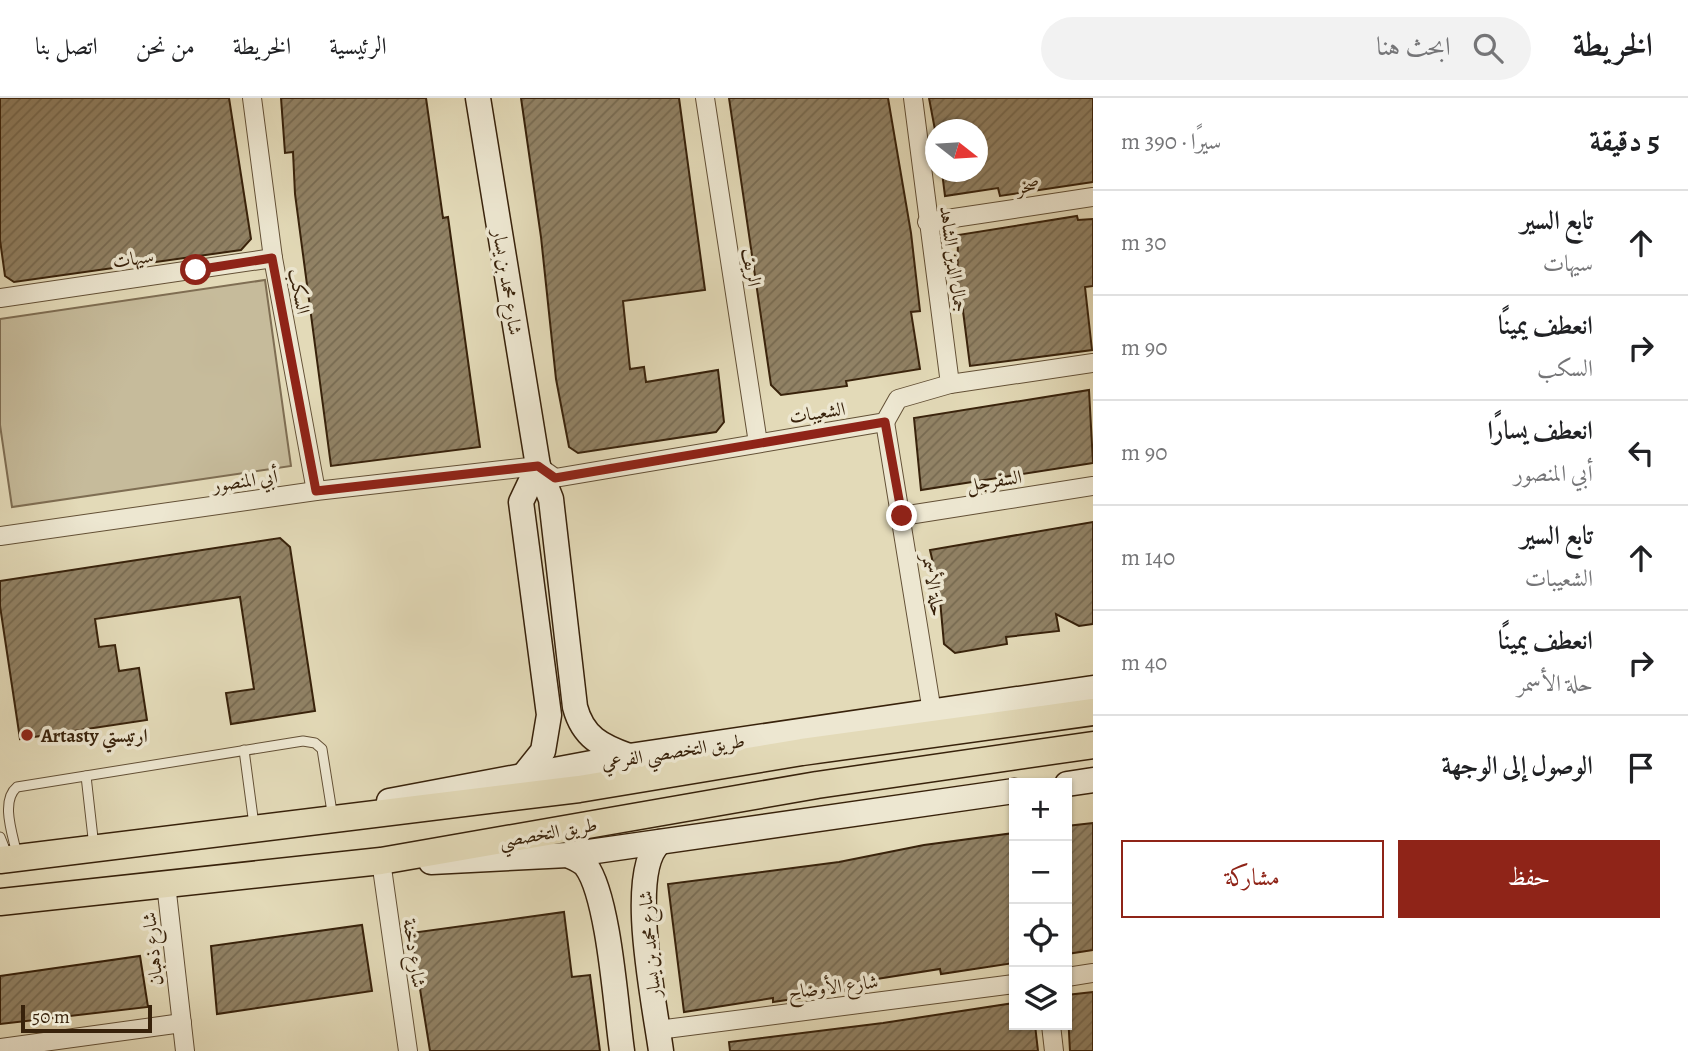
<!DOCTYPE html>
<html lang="ar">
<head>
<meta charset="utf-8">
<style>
  body { margin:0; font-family:Alegreya,Amiri,serif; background:#f2f2f2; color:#202124; direction:rtl }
  .controls { position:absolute; right:21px; bottom:21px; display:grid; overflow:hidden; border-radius:0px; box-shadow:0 2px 5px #0004 }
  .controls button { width:63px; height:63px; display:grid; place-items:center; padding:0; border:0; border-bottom:2px solid #e0e0e0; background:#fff; color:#202124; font:35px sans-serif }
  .compass { position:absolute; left:925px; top:21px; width:63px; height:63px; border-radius:50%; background:#fff; box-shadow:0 2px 5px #0004; rotate:107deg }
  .scale { position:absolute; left:21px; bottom:18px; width:131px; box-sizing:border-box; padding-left:7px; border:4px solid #38220b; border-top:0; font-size:19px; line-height:24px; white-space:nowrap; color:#38220b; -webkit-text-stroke:5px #ede7d1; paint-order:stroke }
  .stop { position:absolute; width:21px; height:21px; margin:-16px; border:5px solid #8f2418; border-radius:50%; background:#fff }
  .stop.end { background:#8f2418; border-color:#fff; box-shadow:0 2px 7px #0008 }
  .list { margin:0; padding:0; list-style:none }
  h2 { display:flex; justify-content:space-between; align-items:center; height:91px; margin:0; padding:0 28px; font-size:30px }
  h2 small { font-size:23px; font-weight:400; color:#757577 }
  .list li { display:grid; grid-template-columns:46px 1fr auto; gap:21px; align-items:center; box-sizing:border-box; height:105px; padding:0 28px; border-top:2px solid #e0e0e0 }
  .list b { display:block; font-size:26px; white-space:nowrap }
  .list p { margin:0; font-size:23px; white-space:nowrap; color:#757577 }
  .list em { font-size:23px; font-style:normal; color:#757577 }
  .actions { display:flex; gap:14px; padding:21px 28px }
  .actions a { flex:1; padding:16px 0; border:2px solid #8f2418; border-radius:0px; text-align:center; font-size:24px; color:#8f2418 }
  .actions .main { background:#8f2418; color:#fff }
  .icon { flex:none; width:38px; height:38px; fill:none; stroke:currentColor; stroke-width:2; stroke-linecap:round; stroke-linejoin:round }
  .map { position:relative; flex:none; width:1093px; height:953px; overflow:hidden; direction:ltr }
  header { display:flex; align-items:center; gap:42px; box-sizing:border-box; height:98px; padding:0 35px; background:#fff; border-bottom:2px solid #e0e0e0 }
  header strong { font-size:33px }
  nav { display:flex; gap:38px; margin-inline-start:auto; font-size:24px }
  .search { width:490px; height:63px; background:#f2f2f2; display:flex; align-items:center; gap:18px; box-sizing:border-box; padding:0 24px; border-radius:38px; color:#757577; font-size:26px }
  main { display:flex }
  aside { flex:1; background:#fff }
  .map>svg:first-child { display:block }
  .park { fill:#c6bb9b; stroke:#7f6e53; stroke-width:2 }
  .building { fill:url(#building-hatch); stroke:#38220b; stroke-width:2 }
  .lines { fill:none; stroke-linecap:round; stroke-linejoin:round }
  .lane-casing { stroke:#635036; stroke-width:11 }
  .street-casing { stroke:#635036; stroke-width:20 }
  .secondary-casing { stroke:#38220b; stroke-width:27 }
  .primary-casing { stroke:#38220b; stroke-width:29 }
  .lane { stroke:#ede7d1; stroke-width:9 }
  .street { stroke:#ede7d1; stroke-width:18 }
  .secondary { stroke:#ede7d1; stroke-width:24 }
  .primary { stroke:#e3dab8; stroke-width:26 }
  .route { stroke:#8f2418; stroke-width:9 }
  .poi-dot { fill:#8f2418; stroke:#ede7d1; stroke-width:2.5 }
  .labels { text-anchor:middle; stroke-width:7; stroke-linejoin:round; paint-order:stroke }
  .street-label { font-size:19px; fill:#38220b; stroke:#ede7d1 }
  .poi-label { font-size:19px; font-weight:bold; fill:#38220b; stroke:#ede7d1; text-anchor:start }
</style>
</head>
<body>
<header>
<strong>الخريطة</strong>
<div class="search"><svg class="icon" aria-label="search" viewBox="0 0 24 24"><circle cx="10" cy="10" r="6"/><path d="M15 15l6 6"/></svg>ابحث هنا</div>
<nav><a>الرئيسية</a><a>الخريطة</a><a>من نحن</a><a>اتصل بنا</a></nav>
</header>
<main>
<aside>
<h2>5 دقيقة<small>سيرًا · 390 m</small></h2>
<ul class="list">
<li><svg class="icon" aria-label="ahead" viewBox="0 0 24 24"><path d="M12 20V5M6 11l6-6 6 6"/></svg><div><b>تابع السير</b><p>سيهات</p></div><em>30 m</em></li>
<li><svg class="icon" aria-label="right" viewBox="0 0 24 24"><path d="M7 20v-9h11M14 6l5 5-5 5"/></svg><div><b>انعطف يمينًا</b><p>السكب</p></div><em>90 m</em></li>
<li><svg class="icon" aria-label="left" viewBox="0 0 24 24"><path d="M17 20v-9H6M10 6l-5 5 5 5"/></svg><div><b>انعطف يسارًا</b><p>أبي المنصور</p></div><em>90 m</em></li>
<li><svg class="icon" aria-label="ahead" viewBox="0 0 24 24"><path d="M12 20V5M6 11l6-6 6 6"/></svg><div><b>تابع السير</b><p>الشعيبات</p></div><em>140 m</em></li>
<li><svg class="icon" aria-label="right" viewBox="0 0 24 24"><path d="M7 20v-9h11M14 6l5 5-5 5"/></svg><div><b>انعطف يمينًا</b><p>حلة الأسمر</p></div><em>40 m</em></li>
<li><svg class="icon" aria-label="arrive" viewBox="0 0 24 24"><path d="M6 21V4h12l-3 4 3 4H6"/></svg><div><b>الوصول إلى الوجهة</b></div></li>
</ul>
<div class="actions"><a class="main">حفظ</a><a>مشاركة</a></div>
</aside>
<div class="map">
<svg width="1093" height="953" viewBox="0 0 1093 953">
  <defs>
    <pattern id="building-hatch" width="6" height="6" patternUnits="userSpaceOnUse" patternTransform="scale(1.75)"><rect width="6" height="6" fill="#918265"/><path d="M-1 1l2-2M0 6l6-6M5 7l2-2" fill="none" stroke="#776a51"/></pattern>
  </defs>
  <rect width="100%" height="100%" fill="#e3dab8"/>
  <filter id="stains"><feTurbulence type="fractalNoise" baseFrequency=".00286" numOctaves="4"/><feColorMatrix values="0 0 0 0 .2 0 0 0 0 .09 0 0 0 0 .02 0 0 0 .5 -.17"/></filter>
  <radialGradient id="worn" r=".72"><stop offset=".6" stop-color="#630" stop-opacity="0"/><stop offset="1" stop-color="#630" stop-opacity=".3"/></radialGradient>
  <path class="park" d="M265 182 291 368 12 409 0 327V221Z"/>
  <g class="building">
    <path d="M0 0H229L251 141 241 152 14 184 5 178 0 142Z"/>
    <path d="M281 0H426L443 120 448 119 480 349 331 368 295 96 293 54 285 55Z"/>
    <path d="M521 0H679L705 192 623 203 630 271 644 269 646 284 718 272 724 324 716 334 578 355 569 349 556 281 541 139Z"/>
    <path d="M729 0H888L911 135 920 213 911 214 920 271 846 283 847 288 781 297 771 287Z"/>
    <path d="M929 0H1093V84L1000 98 998 90 945 98 942 74H977V32H935Z"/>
    <path d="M1077 118 1078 122 1093 121V188L1085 189 1092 252 970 268 962 205 957 206 958 137Z"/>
    <path d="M1089 292 1093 365 921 392 914 320Z"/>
    <path d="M1093 424V526L1079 528 1056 516 1059 533 1006 539 1007 546 955 555 944 546 939 491 930 452Z"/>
    <path d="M280 440 290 449 315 613 231 626 226 595 254 591 240 499 95 521 99 549 115 547 119 573 139 570 147 622 20 641 0 508V483Z"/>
    <path d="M1093 725V852L1067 856V728Z"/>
    <path d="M1014 735V865L941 876 940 871 845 886 846 893 773 904V900L684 914 668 786 839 764 924 747Z"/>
    <path d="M564 814 572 879 590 877 600 953H430L411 835Z"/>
    <path d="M362 827 372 893 217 916 211 848Z"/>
    <path d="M140 858 148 909 0 926V878Z"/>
    <path d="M1093 894V953H1070L1067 897Z"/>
    <path d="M1014 905V927H1035L1038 953H730L729 944 883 925Z"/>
  </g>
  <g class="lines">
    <g class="lane-casing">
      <g id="lane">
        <path d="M244 652 254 727"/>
        <path d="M86 678 94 749"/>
        <path d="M0 739 8 759"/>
        <path d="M17 757C13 737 0 703 17 689L303 643 315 645 322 651 332 714"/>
      </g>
    </g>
    <g class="street-casing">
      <g id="street">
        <path d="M252 0 273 160 316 393"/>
        <path d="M705 0 758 345"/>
        <path d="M913 0 950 286"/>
        <path d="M927 124 1093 99"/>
        <path d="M0 200 273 160"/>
        <path d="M885 324 932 614"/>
        <path d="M902 418 1093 388"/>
        <path d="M0 438 316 393 538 368 555 380 885 324 898 301 950 286 1093 265"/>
        <path d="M381 763 408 953"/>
        <path d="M166 786 185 953"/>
        <path d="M1067 879 1093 875"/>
        <path d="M1051 927 1054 953"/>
        <path d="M658 932 1014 886"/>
        <path d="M0 950 182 925"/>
      </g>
    </g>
    <g class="secondary-casing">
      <g id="secondary">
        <path d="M478 0 538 368 521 404 549 617 543 653 523 678"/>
        <path d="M538 368 551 401 575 609C583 639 601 648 629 658"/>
        <path d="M1067 686 1093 682"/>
        <path d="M389 703 629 658 1093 590"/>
        <path d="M660 744C626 773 655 908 661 953"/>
        <path d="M568 757C574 760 582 763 586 768 609 799 616 911 622 953"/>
        <path d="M431 764 568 757 1014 693"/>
      </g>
    </g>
    <g class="primary-casing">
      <g id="primary">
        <path d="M0 762 579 691 802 654 1093 614"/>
        <path d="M0 804 381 763 817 687 1093 647"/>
      </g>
    </g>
    <use href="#lane" class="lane"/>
    <use href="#street" class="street"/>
    <use href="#secondary" class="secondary"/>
    <use href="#primary" class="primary"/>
  </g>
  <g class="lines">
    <path class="route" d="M196 172 272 160 316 393 538 368 555 380 885 324 902 418"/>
  </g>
  <circle class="poi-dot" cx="27" cy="637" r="7"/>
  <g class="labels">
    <g class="street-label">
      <text transform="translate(1028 87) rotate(-9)" y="7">صخر</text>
      <text transform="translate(133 160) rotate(-8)" y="7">سيهات</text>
      <text transform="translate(954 161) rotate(82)" y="7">جمال الدين الشاهد</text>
      <text transform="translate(752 169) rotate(81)" y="7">الريف</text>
      <text transform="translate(508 184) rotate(81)" y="7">شارع محمد بن يسار</text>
      <text transform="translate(300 193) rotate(79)" y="7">السكب</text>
      <text transform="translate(817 314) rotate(-9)" y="7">الشعيبات</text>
      <text transform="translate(245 382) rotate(-8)" y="7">أبي المنصور</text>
      <text transform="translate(994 382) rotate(-9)" y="7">السفرجل</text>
      <text transform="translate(934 487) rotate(81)" y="7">حلة الأسمر</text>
      <text transform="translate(673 653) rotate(-9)" y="7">طريق التخصصي الفرعي</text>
      <text transform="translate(548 734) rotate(-10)" y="7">طريق التخصصي</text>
      <text transform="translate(649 846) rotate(-95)" y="7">شارع محمد بن يسار</text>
      <text transform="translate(152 851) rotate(-96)" y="7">شارع ذهبان</text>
      <text transform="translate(415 855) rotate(82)" y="7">شارع دخنة</text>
      <text transform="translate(833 888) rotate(-7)" y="7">شارع الأوضاح</text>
    </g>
    <g class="poi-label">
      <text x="41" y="644">Artasty ارتيستي</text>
    </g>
  </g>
  <rect width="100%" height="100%" filter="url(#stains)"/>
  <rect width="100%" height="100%" fill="url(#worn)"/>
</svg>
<div class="controls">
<button>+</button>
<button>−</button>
<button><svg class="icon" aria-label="locate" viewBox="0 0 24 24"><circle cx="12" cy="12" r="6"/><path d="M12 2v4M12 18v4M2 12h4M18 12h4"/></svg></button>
<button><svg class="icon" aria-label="layers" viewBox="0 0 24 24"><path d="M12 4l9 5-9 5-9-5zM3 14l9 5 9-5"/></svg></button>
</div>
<svg class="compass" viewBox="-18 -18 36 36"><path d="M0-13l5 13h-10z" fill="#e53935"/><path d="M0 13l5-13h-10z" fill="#757577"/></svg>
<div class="scale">50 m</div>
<div class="stop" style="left:196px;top:172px"></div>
<div class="stop end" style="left:902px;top:418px"></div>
</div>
</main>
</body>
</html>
